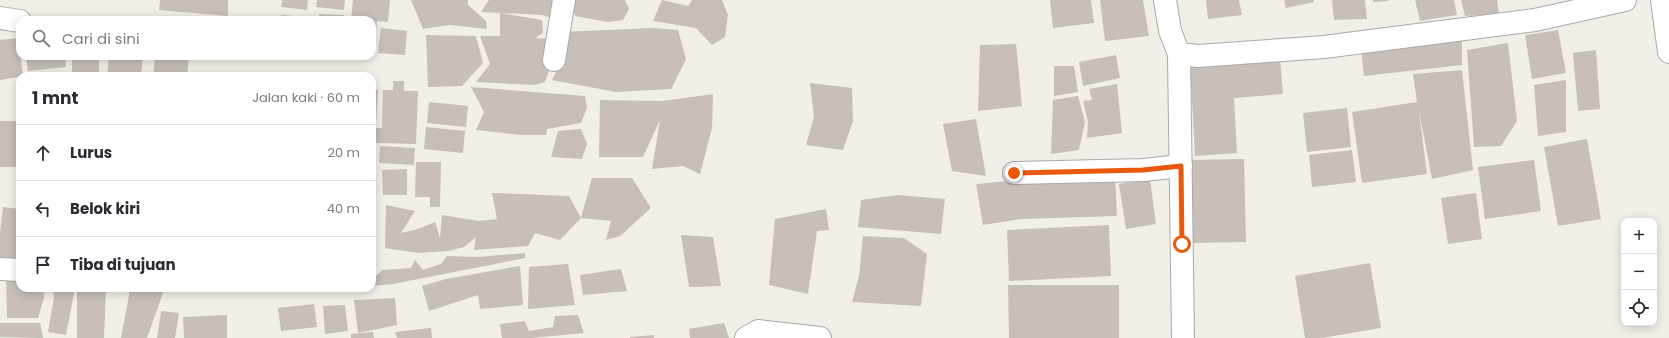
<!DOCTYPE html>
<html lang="id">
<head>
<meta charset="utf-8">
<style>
  body { margin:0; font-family:Poppins,sans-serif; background:#f2f2f3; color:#2b2b33 }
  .controls { position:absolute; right:12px; bottom:12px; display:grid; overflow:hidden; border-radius:8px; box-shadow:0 2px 10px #0003 }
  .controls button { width:36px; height:36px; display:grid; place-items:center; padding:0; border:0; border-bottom:1px solid #e1e1e2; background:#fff; color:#2b2b33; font:20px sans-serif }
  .stop { position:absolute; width:12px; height:12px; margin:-9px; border:3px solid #ea580c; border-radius:50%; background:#fff }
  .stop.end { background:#ea580c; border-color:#fff; box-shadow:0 1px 4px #0008 }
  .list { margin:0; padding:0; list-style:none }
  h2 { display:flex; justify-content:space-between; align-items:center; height:52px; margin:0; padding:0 16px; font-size:17px }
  h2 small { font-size:13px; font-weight:400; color:#7c7c81 }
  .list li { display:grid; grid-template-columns:26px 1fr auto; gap:12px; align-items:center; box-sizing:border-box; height:56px; padding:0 16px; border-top:1px solid #e1e1e2 }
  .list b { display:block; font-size:15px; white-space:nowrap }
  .list em { font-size:13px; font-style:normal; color:#7c7c81 }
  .icon { flex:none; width:22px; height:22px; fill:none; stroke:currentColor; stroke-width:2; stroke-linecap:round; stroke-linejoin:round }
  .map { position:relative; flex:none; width:1669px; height:338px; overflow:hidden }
  .search { position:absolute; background:#fff; box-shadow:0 2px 10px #0003; left:16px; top:16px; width:360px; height:44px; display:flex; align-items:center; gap:10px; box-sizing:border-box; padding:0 14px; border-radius:12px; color:#7c7c81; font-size:15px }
  .panel { position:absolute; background:#fff; box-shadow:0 2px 10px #0003; left:16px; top:72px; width:360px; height:220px; border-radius:12px }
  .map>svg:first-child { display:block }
  .building { fill:#c7bfb8 }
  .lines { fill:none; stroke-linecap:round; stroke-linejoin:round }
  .street-casing { stroke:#a9a9a9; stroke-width:24 }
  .street { stroke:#fff; stroke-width:22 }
  .route { stroke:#ea580c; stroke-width:5 }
</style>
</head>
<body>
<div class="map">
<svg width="1669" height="338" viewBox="0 0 1669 338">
  <rect width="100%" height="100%" fill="#f2efe9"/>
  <g class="building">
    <path d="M160 0H228V16L159 10Z"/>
    <path d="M282 0H308L307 10 281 7Z"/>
    <path d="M317 0H345L344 10 316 7Z"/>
    <path d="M353 0H390L388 22 377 21 374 49H372V20H351Z"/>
    <path d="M411 0H468V5L486 21 487 29 449 25 423 29Z"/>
    <path d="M489 0H553L559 20 542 15 481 12Z"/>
    <path d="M572 0H625L629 9 623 20 608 22 575 16Z"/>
    <path d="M662 0 688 6 692 0H722L728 15 725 37 712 45 696 28 653 21Z"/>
    <path d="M1050 0H1091L1094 23 1053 28Z"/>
    <path d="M1100 0H1143L1149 36 1105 41Z"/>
    <path d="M1206 0H1239L1242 15 1208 19Z"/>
    <path d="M1284 0H1314V2L1286 8Z"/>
    <path d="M1332 0H1365L1367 19 1334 20Z"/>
    <path d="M1373 0H1388V1L1373 2Z"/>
    <path d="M1415 0H1454L1457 15 1420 21Z"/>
    <path d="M1461 0H1497L1499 14 1465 16Z"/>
    <path d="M500 13 542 20 543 33 535 38 548 39 549 71 545 82 535 85 476 82 490 64 480 36H500Z"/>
    <path d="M319 14 344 15 343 20H319Z"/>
    <path d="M281 15 307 17V20H281Z"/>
    <path d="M381 28 407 31 405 55 378 53Z"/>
    <path d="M653 28 678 30 686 59 671 89 616 92 552 80 563 58 560 32Z"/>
    <path d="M1558 30 1566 73 1532 79 1525 35Z"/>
    <path d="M426 35 476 36 483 63 462 86 428 87Z"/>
    <path d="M1462 36V65L1364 76 1361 49Z"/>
    <path d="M18 38 23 76 0 80V40Z"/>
    <path d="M1508 43 1517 121 1501 146 1474 147 1467 50Z"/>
    <path d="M1016 44 1022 106 978 111 980 45Z"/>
    <path d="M1596 50 1600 109 1578 111 1573 53Z"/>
    <path d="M1116 55 1120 78 1083 86 1079 62Z"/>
    <path d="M26 56H65L66 67 28 71Z"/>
    <rect x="72" y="56" width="27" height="20"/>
    <path d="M109 56H143L141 76H107Z"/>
    <path d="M155 56H189L187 76H153Z"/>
    <path d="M1280 58 1283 94 1234 98 1237 153 1195 156 1190 63Z"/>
    <path d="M1054 66H1074L1078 92 1054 96Z"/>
    <path d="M1462 70 1473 170 1432 179 1419 111 1427 174 1362 183 1352 112 1417 102 1413 74Z"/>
    <path d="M261 73 285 75V76H261Z"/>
    <path d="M1566 80V132L1538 136 1534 85Z"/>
    <path d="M393 81H404V91H418L416 144 376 143V150L372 149V128H382L383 90H393Z"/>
    <path d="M810 83 852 88 853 121 843 150 806 145 814 117Z"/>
    <path d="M1117 84 1122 133 1087 138 1088 122 1083 101 1092 100 1089 89Z"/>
    <path d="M471 87 585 96 587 108 581 123 547 129 546 135H521L476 130 484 112Z"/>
    <path d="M372 90H378L376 123H372Z"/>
    <path d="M713 94 712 128 700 174 683 166 652 169 660 120 643 157H599L600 100 663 101Z"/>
    <path d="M1078 96 1085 122 1079 150 1051 154 1053 100Z"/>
    <path d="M429 102 468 106 466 127 427 123Z"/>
    <path d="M1347 108 1351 147 1307 152 1303 113Z"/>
    <path d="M976 119 986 176 952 171 943 124Z"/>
    <rect x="0" y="121" width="20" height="46"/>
    <path d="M426 127 465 131 463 153 424 149Z"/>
    <path d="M581 129 587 144 582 159 551 157 558 131Z"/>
    <path d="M1587 139 1601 219 1558 226 1544 147Z"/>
    <path d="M380 146 415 148 414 165 379 163Z"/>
    <path d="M1352 150 1356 182 1312 187 1309 155Z"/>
    <rect x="372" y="154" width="3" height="17"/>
    <path d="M1244 159 1246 242 1193 243 1190 160Z"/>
    <path d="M1534 160 1541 211 1485 219 1478 167Z"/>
    <path d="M416 162H441L440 207H430V197H415Z"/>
    <path d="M407 169V195H383L382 170Z"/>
    <path d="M592 178H632L651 208 620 236 606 240 611 221 581 218Z"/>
    <path d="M1115 179 1117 216 1021 219 983 225 976 184 1020 180Z"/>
    <path d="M1150 179 1156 224 1126 229 1119 184Z"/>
    <path d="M492 193 569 196 581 218 560 240 535 233 528 246 474 250 476 237 464 247 449 251 418 253 385 248 386 205 415 211 401 233 418 229 435 222 440 238 442 215 479 221 497 219Z"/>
    <path d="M1476 193 1482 239 1448 244 1441 198Z"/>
    <path d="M898 195 945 199 941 234 858 227 861 200Z"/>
    <path d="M3 207 20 209V259L0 257V232Z"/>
    <path d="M826 209 829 230 817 231 808 294 769 285 775 219Z"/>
    <path d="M1109 225 1111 276 1009 281 1007 230Z"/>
    <path d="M681 235 713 237 721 286 689 287Z"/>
    <path d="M863 236 904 238 927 254 921 306 852 302 859 276Z"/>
    <path d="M525 253V258L393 284 372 286V278L375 277 382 270 411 268 415 260 423 270 441 264 447 256 478 257Z"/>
    <path d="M1370 263 1381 328 1322 338H1305L1295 276Z"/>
    <path d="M568 264 575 305 528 309 529 267Z"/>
    <path d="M520 266 523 305 480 309 478 295 429 311 422 286 446 279Z"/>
    <path d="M621 269 627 291 583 295 580 275Z"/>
    <path d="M20 274V288H44V298L38 318H7L6 275Z"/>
    <path d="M1008 285H1119V338H1009Z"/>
    <path d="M53 288H75L66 335 48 332 54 298Z"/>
    <path d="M77 288H106L104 338H77Z"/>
    <path d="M130 290H164L147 338H121Z"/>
    <path d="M395 298 397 325 358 333 354 300Z"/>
    <path d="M314 304 317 327 281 331 278 308Z"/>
    <path d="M345 305 348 331 325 334 323 306Z"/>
    <path d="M161 311 179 313 175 338H157Z"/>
    <path d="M227 315V338H184L183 317Z"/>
    <path d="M578 315 584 333 531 338H502L500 324 525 321 529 331 553 327 555 316Z"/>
    <path d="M0 323H40L43 338 0 337Z"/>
    <path d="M724 323 729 338H690L689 329Z"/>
    <path d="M431 328 432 338H397L395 332Z"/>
    <path d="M373 332 374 338H351V334Z"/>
    <path d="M654 335V338H630V337Z"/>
  </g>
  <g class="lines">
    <g class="street-casing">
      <g id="street">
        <path d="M1165 0 1170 31 1179 54 1198 56 1324 47 1535 20 1625 0"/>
        <path d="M1662 0 1669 52"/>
        <path d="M0 18 20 21"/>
        <path d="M1179 54 1183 338"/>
        <path d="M554 60 564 0"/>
        <path d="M1014 173 1143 170 1181 166"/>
        <path d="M0 269 20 270"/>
        <path d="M746 338 758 331 820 338"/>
      </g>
    </g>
    <use href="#street" class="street"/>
  </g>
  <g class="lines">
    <path class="route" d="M1014 173 1143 170 1181 166 1182 244"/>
  </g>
</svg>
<div class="controls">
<button>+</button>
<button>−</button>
<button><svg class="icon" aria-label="locate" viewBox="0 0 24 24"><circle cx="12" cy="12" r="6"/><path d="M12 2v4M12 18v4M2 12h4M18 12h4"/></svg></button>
</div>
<div class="stop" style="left:1182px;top:244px"></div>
<div class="stop end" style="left:1014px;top:173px"></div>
<div class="search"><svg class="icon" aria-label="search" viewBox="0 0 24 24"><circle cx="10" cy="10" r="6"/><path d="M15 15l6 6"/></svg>Cari di sini</div>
<section class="panel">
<h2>1 mnt<small>Jalan kaki · 60 m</small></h2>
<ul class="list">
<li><svg class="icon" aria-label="ahead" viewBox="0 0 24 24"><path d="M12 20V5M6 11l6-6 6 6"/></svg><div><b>Lurus</b></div><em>20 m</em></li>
<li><svg class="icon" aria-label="left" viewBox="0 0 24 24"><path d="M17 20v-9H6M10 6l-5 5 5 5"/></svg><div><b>Belok kiri</b></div><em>40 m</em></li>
<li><svg class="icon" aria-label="arrive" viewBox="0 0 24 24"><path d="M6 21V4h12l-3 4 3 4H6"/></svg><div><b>Tiba di tujuan</b></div></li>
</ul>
</section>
</div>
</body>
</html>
